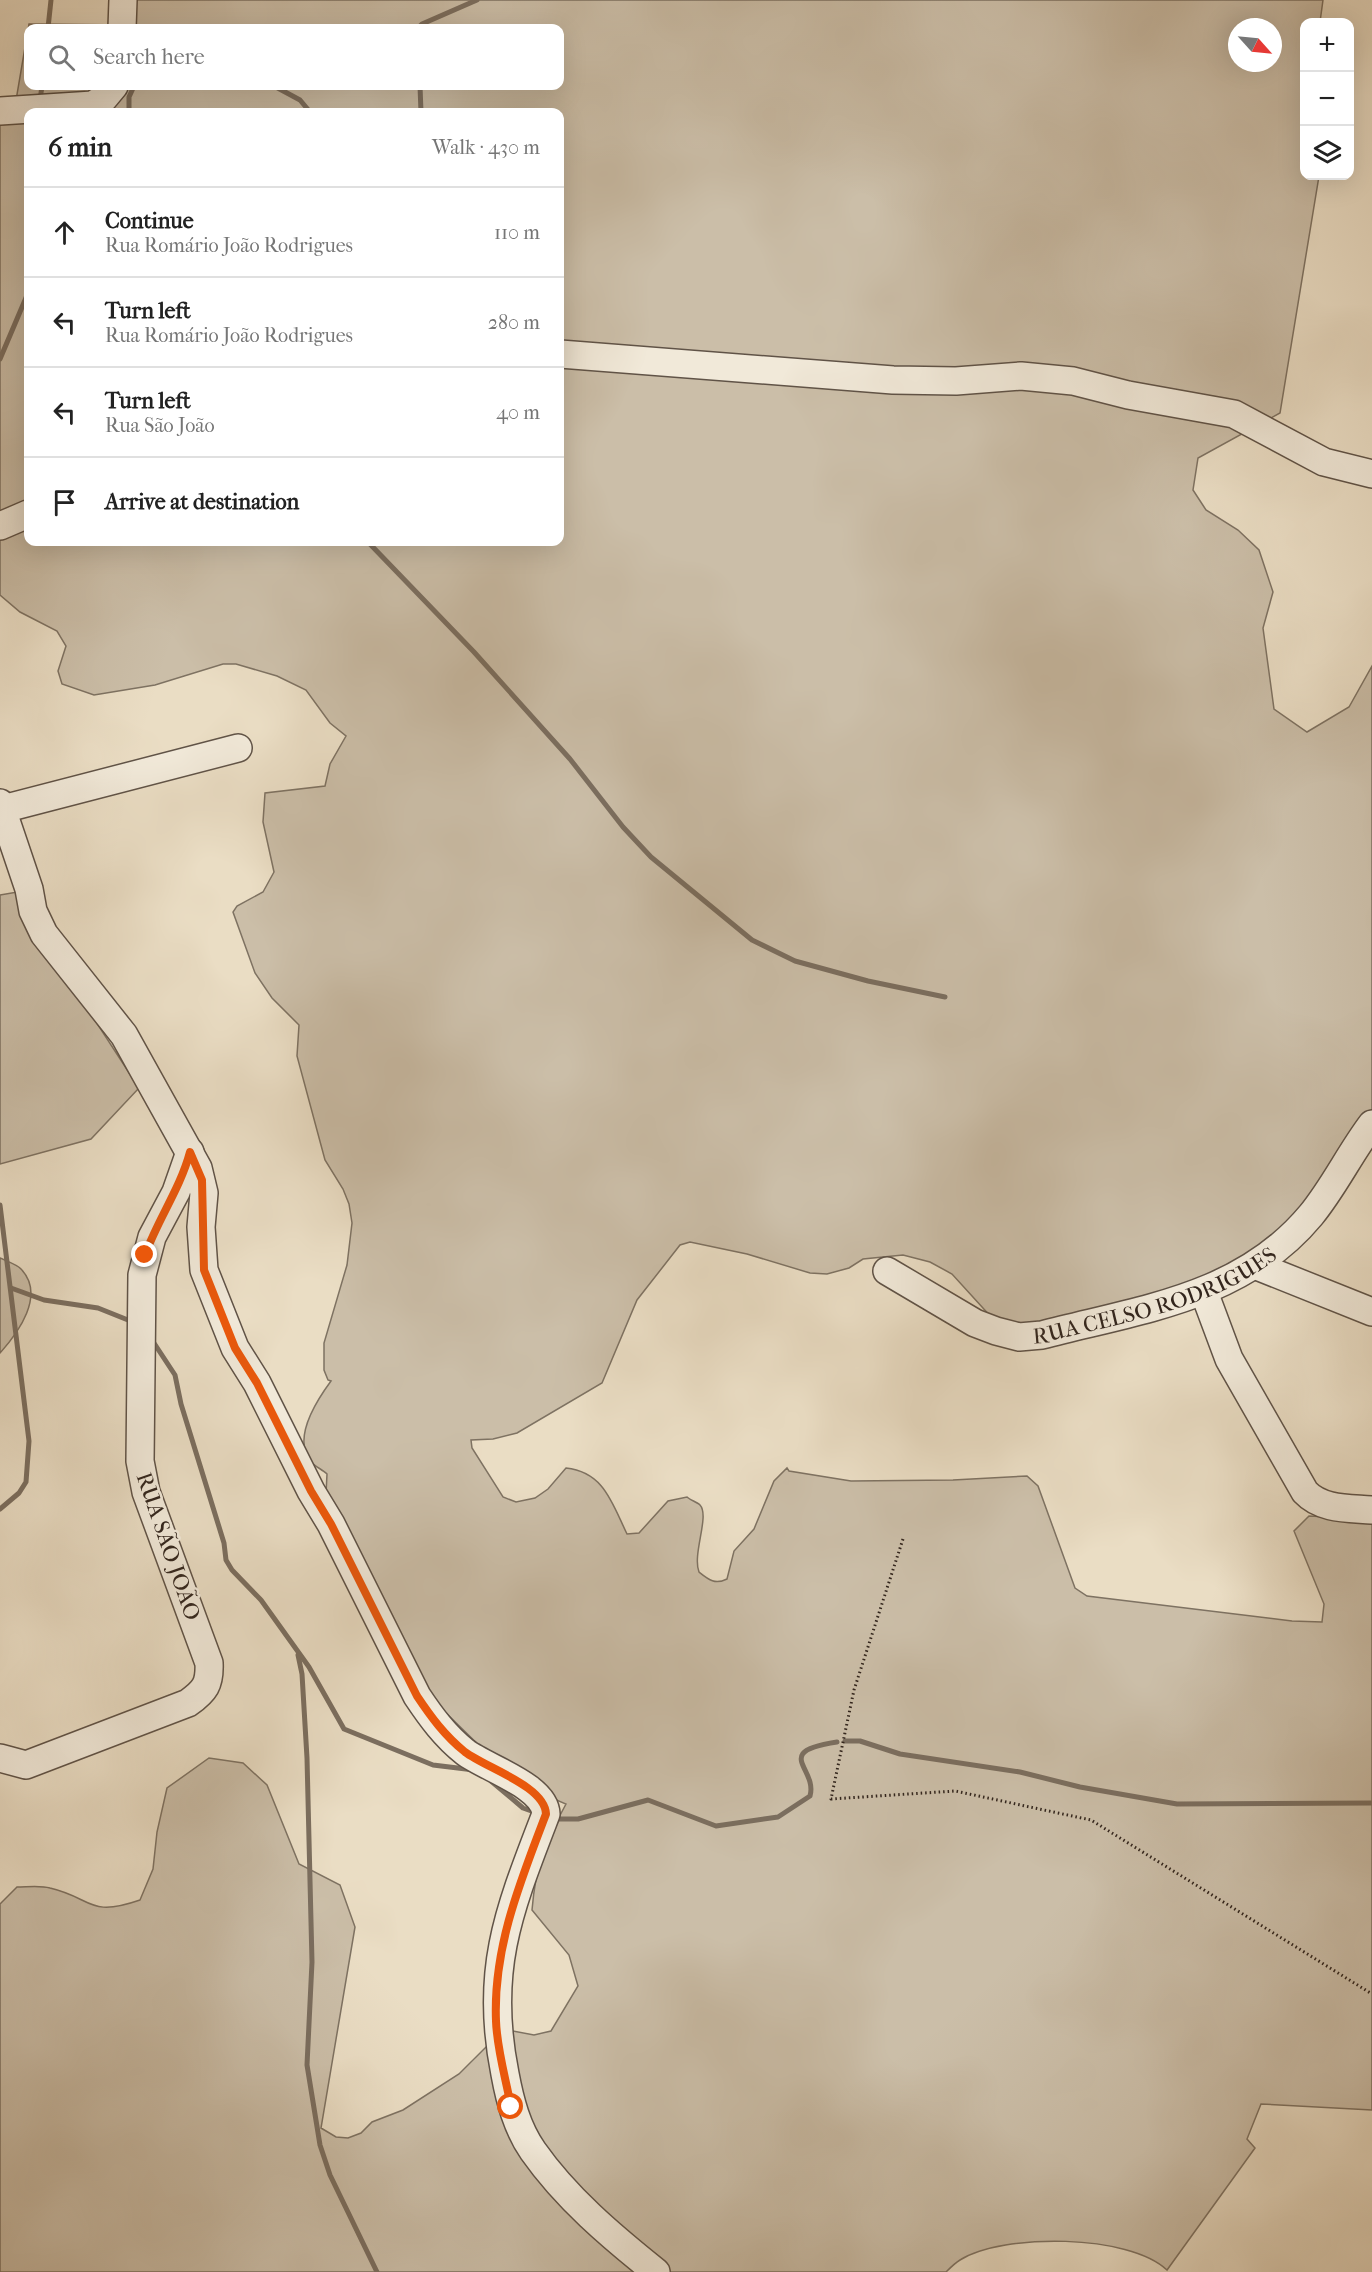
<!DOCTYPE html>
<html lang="en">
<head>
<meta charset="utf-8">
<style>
  body { margin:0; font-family:"IM FELL French Canon",serif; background:#f6f6f6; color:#222 }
  .controls { position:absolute; right:18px; top:18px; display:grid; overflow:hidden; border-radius:12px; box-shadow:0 6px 24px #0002 }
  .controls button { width:54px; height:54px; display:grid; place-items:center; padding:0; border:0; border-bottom:2px solid #e0e0e0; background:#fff; color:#222; font:30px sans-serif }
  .compass { position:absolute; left:1228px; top:18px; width:54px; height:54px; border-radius:50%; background:#fff; box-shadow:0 6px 24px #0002; rotate:117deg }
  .stop { position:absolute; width:18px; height:18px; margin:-14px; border:4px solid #ea580c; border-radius:50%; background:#fff }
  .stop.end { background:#ea580c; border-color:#fff; box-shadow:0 2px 6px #0008 }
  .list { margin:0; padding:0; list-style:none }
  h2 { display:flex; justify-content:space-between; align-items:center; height:78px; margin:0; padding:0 24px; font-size:26px }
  h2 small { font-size:20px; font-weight:400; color:#767676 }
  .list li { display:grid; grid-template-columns:39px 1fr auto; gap:18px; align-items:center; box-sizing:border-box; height:90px; padding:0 24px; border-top:2px solid #e0e0e0 }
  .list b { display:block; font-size:22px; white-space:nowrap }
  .list p { margin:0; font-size:20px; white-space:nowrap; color:#767676 }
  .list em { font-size:20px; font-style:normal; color:#767676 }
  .icon { flex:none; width:33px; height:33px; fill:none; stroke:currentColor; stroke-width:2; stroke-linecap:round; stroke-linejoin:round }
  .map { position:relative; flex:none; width:1372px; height:2272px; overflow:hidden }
  .search { position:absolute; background:#fff; box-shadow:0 6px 24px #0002; left:24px; top:24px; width:540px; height:66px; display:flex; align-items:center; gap:15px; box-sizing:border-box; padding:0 21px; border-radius:12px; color:#767676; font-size:22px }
  .panel { position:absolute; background:#fff; box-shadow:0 6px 24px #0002; left:24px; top:108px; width:540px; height:438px; border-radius:12px }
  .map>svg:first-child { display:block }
  .green { fill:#cbbea8; stroke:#7e7262; stroke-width:1.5; fill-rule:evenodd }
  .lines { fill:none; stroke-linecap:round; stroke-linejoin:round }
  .stream { stroke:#7b6e5f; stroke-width:5 }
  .minor-casing { stroke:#605347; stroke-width:30 }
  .path { stroke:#32251d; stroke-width:3; stroke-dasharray:1.5 3; stroke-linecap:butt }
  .minor { stroke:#f1e9d9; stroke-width:27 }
  .route { stroke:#ea580c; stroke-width:8 }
  .labels { text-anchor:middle; stroke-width:5; stroke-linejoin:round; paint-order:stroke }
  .street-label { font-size:22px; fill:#32251d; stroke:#f1e9d9 }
</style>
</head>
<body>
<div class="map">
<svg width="1372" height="2272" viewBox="0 0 1372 2272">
  <rect width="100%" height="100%" fill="#eaddc4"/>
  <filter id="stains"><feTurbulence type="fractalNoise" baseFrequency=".00333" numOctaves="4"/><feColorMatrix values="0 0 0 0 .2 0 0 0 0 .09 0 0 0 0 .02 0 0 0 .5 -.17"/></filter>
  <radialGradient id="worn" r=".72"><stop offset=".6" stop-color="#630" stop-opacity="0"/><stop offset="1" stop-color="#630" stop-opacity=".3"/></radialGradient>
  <g class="green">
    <path d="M133 0H1323L1320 22H1304V176H1319L1280 413 1198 458 1193 490 1206 510 1238 530 1259 550 1273 592 1263 628 1274 709 1307 732 1349 707 1372 666V1121L1312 1205 1237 1270 1052 1329 993 1319 952 1274 930 1262 903 1255 863 1259 849 1268 827 1274 810 1273 747 1254 690 1242 680 1245 637 1300 602 1383 517 1433 493 1439 471 1440 472 1448 503 1497 516 1502 535 1498 548 1489 566 1468C604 1472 612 1503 627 1534L639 1533 668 1501 687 1497C690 1500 697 1502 700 1505 710 1516 692 1554 699 1572 709 1580 715 1585 727 1579L734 1551 754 1529 774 1481 787 1468 789 1471 851 1481 953 1480 1027 1476 1038 1486 1075 1588 1087 1596 1292 1621 1322 1622 1324 1604 1294 1531 1309 1516 1372 1519V2110L1261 2104 1247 2139 1255 2148 1167 2270C1129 2234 1004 2233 960 2260 955 2263 950 2268 946 2272H0V1904L17 1887C27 1887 40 1885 50 1888 93 1898 88 1918 140 1900L153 1869 157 1832 167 1788 209 1758 243 1763 267 1785 299 1864 340 1885 355 1927 321 2128 336 2137 348 2138 361 2133 372 2122 403 2110 459 2074 488 2045 513 2031 534 2035 551 2031 578 1986 569 1955 532 1910C536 1863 544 1845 566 1804L538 1792 495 1761 445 1712 416 1677 326 1494 327 1474C323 1470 316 1467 312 1463 291 1440 317 1400 331 1381L328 1380 324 1370V1343L347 1265 352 1223 349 1204 343 1189 325 1160 297 1056 299 1025 272 998 255 973 233 912 237 906 263 892 274 872 263 822 265 793 325 786 330 764 346 736 330 723 306 690 277 676 236 664H223L155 685 94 695 62 684 58 671 66 646 57 631 20 612 0 595V117L13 118 29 24 131 25ZM1237 27H1273V63H1237ZM28 28H560V86H28ZM28 112H560V542H28Z"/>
    <path d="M23 891 46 945 139 1088 91 1139 0 1164V895Z"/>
    <path d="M0 1258C6 1261 16 1264 21 1269 46 1295 18 1333 0 1353Z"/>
  </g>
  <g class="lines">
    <g class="stream">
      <path d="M48 28 51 0"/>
      <path d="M418 28 422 24 477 0"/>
      <path d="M274 86 300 100 310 112"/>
      <path d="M420 86 421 112"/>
      <path d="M40 100 42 86"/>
      <path d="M129 112V97L134 86"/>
      <path d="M0 359 28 293"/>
      <path d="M368 542 474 652 570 759 623 827 651 857 752 940 795 961 868 981 945 997"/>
      <path d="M0 1205 29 1441 26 1482 19 1493 0 1509"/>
      <path d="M11 1288 44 1300 98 1308 133 1322"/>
      <path d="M152 1340 175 1375 181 1404 224 1543 226 1560 232 1570 261 1600 309 1667 344 1729 433 1765 474 1770"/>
      <path d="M298 1655 302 1674 307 1758 312 1962 307 2065 320 2145 330 2175 377 2272"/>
      <path d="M845 1741H860L900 1754 1020 1772 1080 1787 1177 1804 1372 1803"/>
      <path d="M491 1781 523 1808 537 1813"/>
      <path d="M552 1819H578L648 1800 716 1826 778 1817 810 1796C818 1768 771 1752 837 1742"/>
    </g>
    <g class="minor-casing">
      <g id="minor">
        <path d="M122 28 123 0"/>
        <path d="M0 111 93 105 104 98 114 86"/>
        <path d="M560 354 893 380 956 381 1021 376 1073 381 1128 395 1234 414 1324 462 1372 474"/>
        <path d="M0 526 28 514"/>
        <path d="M0 803 29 889 33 911 44 934 124 1035 198 1168 204 1193 201 1227 204 1270 235 1348 257 1383 311 1491 331 1524 417 1696C431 1717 445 1736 465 1752 486 1768 545 1786 546 1814 509 1910 484 1970 505 2074 510 2101 517 2128 533 2151 566 2198 611 2236 656 2272"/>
        <path d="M3 809 238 748"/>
        <path d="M1257 1266 1372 1312"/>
        <path id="s1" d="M887 1271 975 1323 996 1331 1019 1337 1042 1335C1141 1309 1242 1298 1311 1215 1334 1187 1350 1153 1372 1124"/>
        <path d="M1204 1292 1229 1359 1305 1492C1322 1510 1349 1508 1372 1510"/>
        <path d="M0 1758 26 1765 188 1703C205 1691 210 1684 209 1663L146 1492 140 1461 142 1275 152 1237 176 1192 190 1152"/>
      </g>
    </g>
    <path class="path" d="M903 1539 854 1690 831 1799 955 1791 1091 1820 1372 1994"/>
    <use href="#minor" class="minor"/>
  </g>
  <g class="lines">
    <path class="route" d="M145 1255C158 1219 180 1189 190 1152L202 1180 204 1270 235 1348 257 1383 311 1491 331 1524 417 1696C431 1717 445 1736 465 1752 486 1768 545 1786 546 1814 520 1882 493 1948 496 2021 497 2050 506 2079 511 2107"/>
  </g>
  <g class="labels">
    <g class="street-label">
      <text dy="8" stroke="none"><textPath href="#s1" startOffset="291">RUA CELSO RODRIGUES</textPath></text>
      <text transform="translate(169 1546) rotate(71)" y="8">RUA SÃO JOÃO</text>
    </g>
  </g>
  <rect width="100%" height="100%" filter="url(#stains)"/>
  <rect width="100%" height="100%" fill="url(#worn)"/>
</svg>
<div class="controls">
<button>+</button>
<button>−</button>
<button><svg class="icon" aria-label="layers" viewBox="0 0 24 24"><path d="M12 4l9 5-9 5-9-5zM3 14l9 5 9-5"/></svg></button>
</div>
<svg class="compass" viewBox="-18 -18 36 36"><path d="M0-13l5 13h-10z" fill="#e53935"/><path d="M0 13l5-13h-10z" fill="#767676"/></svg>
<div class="stop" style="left:511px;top:2107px"></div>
<div class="stop end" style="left:145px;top:1255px"></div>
<div class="search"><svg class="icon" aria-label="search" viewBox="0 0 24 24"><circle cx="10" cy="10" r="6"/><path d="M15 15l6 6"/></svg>Search here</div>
<section class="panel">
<h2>6 min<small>Walk · 430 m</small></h2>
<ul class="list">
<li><svg class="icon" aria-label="ahead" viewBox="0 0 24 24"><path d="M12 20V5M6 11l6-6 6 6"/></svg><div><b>Continue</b><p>Rua Romário João Rodrigues</p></div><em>110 m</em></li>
<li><svg class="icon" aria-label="left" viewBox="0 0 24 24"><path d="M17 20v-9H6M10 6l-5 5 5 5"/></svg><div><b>Turn left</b><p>Rua Romário João Rodrigues</p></div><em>280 m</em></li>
<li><svg class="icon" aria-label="left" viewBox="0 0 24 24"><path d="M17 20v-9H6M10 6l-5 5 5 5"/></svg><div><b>Turn left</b><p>Rua São João</p></div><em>40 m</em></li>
<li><svg class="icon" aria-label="arrive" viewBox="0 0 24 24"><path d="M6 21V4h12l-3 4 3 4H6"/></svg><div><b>Arrive at destination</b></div></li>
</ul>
</section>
</div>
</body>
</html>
